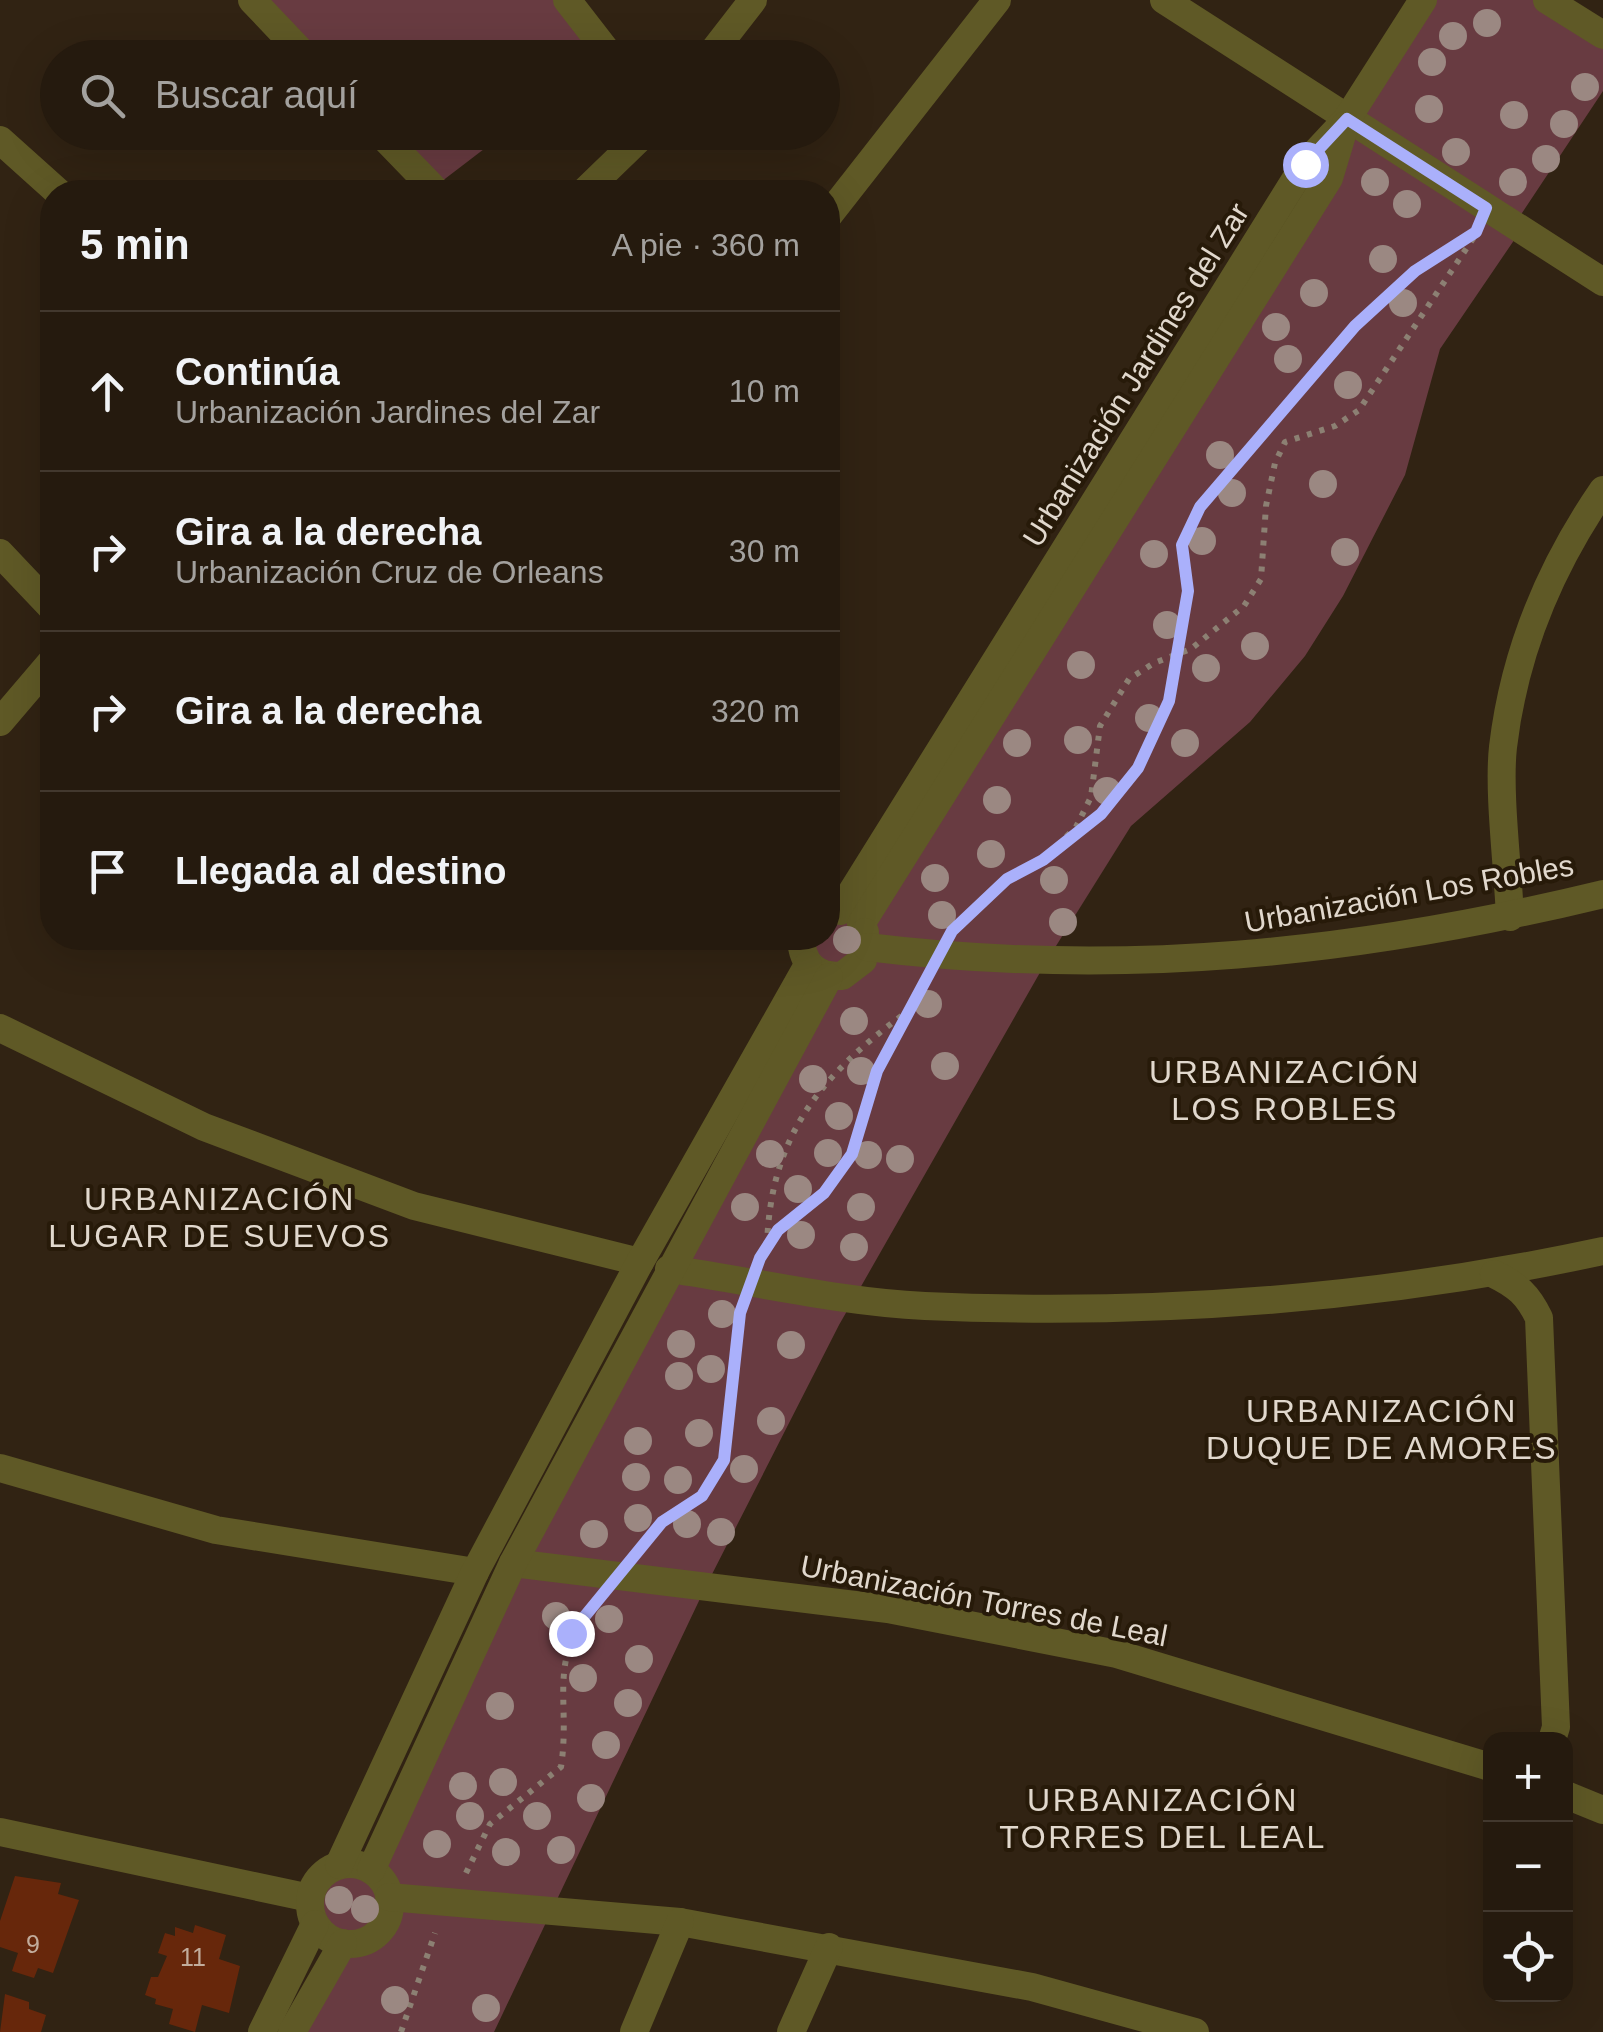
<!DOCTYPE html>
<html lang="es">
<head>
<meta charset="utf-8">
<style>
  body { margin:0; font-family:Arial,sans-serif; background:#2d2317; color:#f1f3f6 }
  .controls { position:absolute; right:30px; bottom:30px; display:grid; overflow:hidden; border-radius:20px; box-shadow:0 10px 40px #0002 }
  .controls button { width:90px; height:90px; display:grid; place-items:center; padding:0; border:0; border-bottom:2px solid #42382e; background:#251a0e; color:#f1f3f6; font:50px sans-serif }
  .stop { position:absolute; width:30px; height:30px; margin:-22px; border:8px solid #aab0fb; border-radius:50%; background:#fff }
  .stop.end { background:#aab0fb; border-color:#fff; box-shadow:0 2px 10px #0008 }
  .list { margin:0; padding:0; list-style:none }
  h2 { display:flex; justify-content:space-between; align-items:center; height:130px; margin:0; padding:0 40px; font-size:42px }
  h2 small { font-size:32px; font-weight:400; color:#a3a19e }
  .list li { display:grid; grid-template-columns:65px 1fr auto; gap:30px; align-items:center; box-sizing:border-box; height:160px; padding:0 40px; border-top:2px solid #42382e }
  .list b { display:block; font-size:38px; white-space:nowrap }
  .list p { margin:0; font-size:32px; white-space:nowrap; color:#a3a19e }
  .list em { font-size:32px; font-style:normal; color:#a3a19e }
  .icon { flex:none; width:55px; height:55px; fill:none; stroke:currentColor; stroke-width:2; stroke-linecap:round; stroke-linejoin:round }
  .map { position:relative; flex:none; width:1603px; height:2032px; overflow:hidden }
  .search { position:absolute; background:#251a0e; box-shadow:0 10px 40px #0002; left:40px; top:40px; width:800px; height:110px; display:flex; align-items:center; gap:25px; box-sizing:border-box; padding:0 35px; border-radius:55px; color:#a3a19e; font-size:38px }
  .panel { position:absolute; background:#251a0e; box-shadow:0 10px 40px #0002; left:40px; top:180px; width:800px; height:770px; border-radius:40px }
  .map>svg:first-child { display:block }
  .green { fill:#683b41 }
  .building { fill:#67270b }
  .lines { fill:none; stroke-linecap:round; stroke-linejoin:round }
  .path { stroke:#8c8073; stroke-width:6; stroke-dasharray:5 8; stroke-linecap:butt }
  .street { stroke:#5f5926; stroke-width:28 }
  .tree { fill:#9b8882 }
  .route { stroke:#aab0fb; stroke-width:12 }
  .labels { text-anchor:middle; stroke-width:8; stroke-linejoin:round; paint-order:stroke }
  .number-label { font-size:25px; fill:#c2ac9c }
  .street-label { font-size:30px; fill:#e1d8cd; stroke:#271a09 }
  .neighbourhood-label { font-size:32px; letter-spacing:2.5px; fill:#e1d8cd; stroke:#271a09 }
</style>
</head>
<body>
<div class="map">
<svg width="1603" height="2032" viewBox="0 0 1603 2032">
  <rect width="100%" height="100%" fill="#312313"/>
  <g class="green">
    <path d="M252 0H567L603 58 307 57Z"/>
    <path d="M1423 0H1547L1603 35V91L1514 225 1521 230 1440 349 1405 475 1343 596 1305 656 1250 722 1131 826 1046 962 839 1325 707 1584 494 2032H292L355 1943C387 1933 398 1905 380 1877L513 1563 866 935Z"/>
    <path d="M379 133H505L433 188Z"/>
    <path d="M828 919H843L856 930 853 961 823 965 811 938H828Z"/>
    <circle cx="350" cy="1904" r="30"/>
  </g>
  <g class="building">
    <path d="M15 1876 61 1883 58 1894 79 1900 53 1973 38 1968 34 1978 12 1971 18 1953 0 1947V1921Z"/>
    <path d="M195 1925 226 1935 219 1959 240 1966 229 2013 202 2005 195 2032 169 2024 173 2009 155 2004 156 1999 145 1995 151 1977H158L167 1956 158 1953 165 1933 175 1936V1927L193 1933Z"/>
    <path d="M5 1994 29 2002V2009L46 2015 41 2032H0Z"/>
  </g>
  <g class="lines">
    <g class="path">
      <path d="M1073 834 1101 815 1138 768 1169 701 1188 591 1183 545 1200 507 1355 326 1415 271 1474 233"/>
      <path d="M956 926 1007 879 1043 860 1076 827 1091 797 1100 726 1129 679 1154 663 1191 649 1244 606 1261 579 1266 506 1275 463 1285 442 1335 426 1359 410 1474 237"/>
      <path d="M767 1246C770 1137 820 1076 904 1014"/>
      <path d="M761 1256 777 1230 824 1193 852 1154 877 1071 925 981"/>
      <path d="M639 1549 662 1522 702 1496 724 1460 742 1310"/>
      <path d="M466 1873 490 1824 561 1767C571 1700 547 1665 592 1604"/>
      <path d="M401 2032 435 1933"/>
    </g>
    <g class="street">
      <path d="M252 0 307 58"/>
      <path d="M567 0 612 58"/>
      <path d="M1164 0 1603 282"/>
      <path d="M1547 0 1603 35"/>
      <path d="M708 58 753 0"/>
      <path d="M379 132 437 192"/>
      <path d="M0 140 58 192"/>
      <path d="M584 192 646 132"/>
      <path d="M828 216 997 0"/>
      <path d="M0 553 52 608"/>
      <path d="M0 722 52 661"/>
      <path d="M840 911 1305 164 1347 119 1423 0"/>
      <path d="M1510 917C1508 868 1498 792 1503 747 1514 653 1550 567 1603 490"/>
      <path d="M861 924 1329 178 1345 125"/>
      <path d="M801 938C802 964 816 977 842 976L863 960 865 932"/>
      <path d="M867 947C1120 978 1356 954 1603 894"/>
      <path d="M0 1028 204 1127 414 1206 640 1262"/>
      <path d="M669 1269C753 1281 840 1302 925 1306 1152 1316 1380 1299 1603 1251"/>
      <path d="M1494 1274C1517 1285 1528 1295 1539 1318L1556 1727 1552 1740"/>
      <path d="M0 1468 216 1530 475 1572"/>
      <path d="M513 1563 888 1609 1117 1654 1490 1767"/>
      <path d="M1566 1795 1603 1810"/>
      <path d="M0 1832 310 1898"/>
      <circle cx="350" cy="1904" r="40"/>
      <path d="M339 1865 475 1572 640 1262 808 965"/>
      <path d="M371 1870 513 1563 829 977"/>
      <path d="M389 1897 680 1922 1032 1987 1195 2032"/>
      <path d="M262 2032 315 1924"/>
      <path d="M292 2032 343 1943"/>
      <path d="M634 2032 680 1922"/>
      <path d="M791 2032 829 1947"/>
    </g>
  </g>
  <g class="tree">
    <circle cx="1487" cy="23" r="14"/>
    <circle cx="1453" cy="36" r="14"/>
    <circle cx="1432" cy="62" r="14"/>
    <circle cx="1585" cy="87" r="14"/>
    <circle cx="1429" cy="109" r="14"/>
    <circle cx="1514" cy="115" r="14"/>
    <circle cx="1564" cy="124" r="14"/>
    <circle cx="1456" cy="152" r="14"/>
    <circle cx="1546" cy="159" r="14"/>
    <circle cx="1375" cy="182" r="14"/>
    <circle cx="1513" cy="182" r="14"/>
    <circle cx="1407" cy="204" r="14"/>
    <circle cx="1383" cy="259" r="14"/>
    <circle cx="1314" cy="293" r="14"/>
    <circle cx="1403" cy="303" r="14"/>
    <circle cx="1276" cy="327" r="14"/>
    <circle cx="1288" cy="359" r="14"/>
    <circle cx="1348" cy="385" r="14"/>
    <circle cx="1220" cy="455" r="14"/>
    <circle cx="1323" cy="484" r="14"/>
    <circle cx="1232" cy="493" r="14"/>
    <circle cx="1202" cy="541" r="14"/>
    <circle cx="1345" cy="552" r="14"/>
    <circle cx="1154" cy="554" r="14"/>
    <circle cx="1167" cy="625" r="14"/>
    <circle cx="1255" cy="646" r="14"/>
    <circle cx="1081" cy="665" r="14"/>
    <circle cx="1206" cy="668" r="14"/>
    <circle cx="1149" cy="718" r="14"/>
    <circle cx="1078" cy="740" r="14"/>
    <circle cx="1017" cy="743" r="14"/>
    <circle cx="1185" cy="743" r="14"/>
    <circle cx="1107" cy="791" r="14"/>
    <circle cx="997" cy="800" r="14"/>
    <circle cx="991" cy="854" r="14"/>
    <circle cx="935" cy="878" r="14"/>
    <circle cx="1054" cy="880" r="14"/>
    <circle cx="942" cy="915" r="14"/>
    <circle cx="1063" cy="922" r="14"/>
    <circle cx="847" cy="940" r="14"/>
    <circle cx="928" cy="1004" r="14"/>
    <circle cx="854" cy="1021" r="14"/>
    <circle cx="945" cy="1066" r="14"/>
    <circle cx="861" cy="1071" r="14"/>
    <circle cx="813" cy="1079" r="14"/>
    <circle cx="839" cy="1116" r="14"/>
    <circle cx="828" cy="1153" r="14"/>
    <circle cx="770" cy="1154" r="14"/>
    <circle cx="868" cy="1155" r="14"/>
    <circle cx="900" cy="1159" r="14"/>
    <circle cx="798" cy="1189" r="14"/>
    <circle cx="745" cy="1207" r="14"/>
    <circle cx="861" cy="1207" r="14"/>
    <circle cx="801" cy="1235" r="14"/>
    <circle cx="854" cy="1247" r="14"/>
    <circle cx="722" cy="1314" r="14"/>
    <circle cx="681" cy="1344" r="14"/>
    <circle cx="791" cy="1345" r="14"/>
    <circle cx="711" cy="1369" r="14"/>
    <circle cx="679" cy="1376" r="14"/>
    <circle cx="771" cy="1421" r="14"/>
    <circle cx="699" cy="1433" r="14"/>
    <circle cx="638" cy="1441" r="14"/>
    <circle cx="744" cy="1469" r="14"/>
    <circle cx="636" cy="1477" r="14"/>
    <circle cx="678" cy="1480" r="14"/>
    <circle cx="638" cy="1518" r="14"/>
    <circle cx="687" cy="1524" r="14"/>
    <circle cx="721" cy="1532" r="14"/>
    <circle cx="594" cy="1534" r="14"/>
    <circle cx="556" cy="1616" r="14"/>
    <circle cx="609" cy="1619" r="14"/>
    <circle cx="639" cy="1659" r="14"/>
    <circle cx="583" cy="1678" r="14"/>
    <circle cx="628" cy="1703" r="14"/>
    <circle cx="500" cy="1706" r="14"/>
    <circle cx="606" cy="1745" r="14"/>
    <circle cx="503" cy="1782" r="14"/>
    <circle cx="463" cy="1786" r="14"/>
    <circle cx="591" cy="1798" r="14"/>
    <circle cx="470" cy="1816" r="14"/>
    <circle cx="537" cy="1816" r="14"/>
    <circle cx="437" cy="1844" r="14"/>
    <circle cx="561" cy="1850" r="14"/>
    <circle cx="506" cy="1852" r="14"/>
    <circle cx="339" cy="1900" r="14"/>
    <circle cx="365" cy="1909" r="14"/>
    <circle cx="395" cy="2000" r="14"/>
    <circle cx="486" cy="2008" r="14"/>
  </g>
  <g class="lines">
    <path class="route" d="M571 1633 662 1522 702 1496 724 1460 740 1313 760 1258 778 1230 824 1193 852 1154 877 1071 952 931 1007 879 1043 860 1101 814 1138 768 1169 701 1188 591 1182 545 1200 507 1355 326 1415 271 1476 232 1486 208 1347 119 1305 164"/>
  </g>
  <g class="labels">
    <g class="number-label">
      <text x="33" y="1953">9</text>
      <text x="193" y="1966">11</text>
    </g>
    <g class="street-label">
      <text transform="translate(1136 375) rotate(-58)" y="10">Urbanización Jardines del Zar</text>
      <text transform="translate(1409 894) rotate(-10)" y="10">Urbanización Los Robles</text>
      <text transform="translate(984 1601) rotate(11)" y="10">Urbanización Torres de Leal</text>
    </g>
    <g class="neighbourhood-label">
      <text x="1285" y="1083">URBANIZACIÓN<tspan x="1285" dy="37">LOS ROBLES</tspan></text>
      <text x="220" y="1210">URBANIZACIÓN<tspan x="220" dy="37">LUGAR DE SUEVOS</tspan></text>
      <text x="1382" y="1422">URBANIZACIÓN<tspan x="1382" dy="37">DUQUE DE AMORES</tspan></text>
      <text x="1163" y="1811">URBANIZACIÓN<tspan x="1163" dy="37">TORRES DEL LEAL</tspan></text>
    </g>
  </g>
</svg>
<div class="controls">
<button>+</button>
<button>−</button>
<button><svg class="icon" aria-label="locate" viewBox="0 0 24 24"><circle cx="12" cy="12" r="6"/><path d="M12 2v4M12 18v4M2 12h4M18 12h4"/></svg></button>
</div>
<div class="stop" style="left:1305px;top:164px"></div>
<div class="stop end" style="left:571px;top:1633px"></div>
<div class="search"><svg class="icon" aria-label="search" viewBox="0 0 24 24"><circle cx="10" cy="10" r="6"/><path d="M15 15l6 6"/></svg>Buscar aquí</div>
<section class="panel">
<h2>5 min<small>A pie · 360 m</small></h2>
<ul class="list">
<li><svg class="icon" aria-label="ahead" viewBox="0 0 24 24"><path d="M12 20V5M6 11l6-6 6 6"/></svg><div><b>Continúa</b><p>Urbanización Jardines del Zar</p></div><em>10 m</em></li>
<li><svg class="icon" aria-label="right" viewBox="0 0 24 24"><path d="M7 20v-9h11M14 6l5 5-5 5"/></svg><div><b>Gira a la derecha</b><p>Urbanización Cruz de Orleans</p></div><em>30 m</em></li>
<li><svg class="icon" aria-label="right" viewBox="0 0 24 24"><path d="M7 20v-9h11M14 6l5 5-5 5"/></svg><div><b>Gira a la derecha</b></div><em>320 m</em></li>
<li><svg class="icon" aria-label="arrive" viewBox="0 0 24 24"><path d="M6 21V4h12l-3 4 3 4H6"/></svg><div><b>Llegada al destino</b></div></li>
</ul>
</section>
</div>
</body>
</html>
